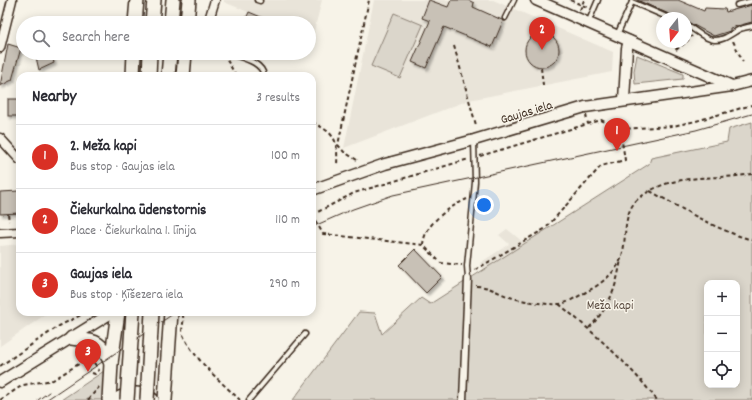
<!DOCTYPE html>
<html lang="en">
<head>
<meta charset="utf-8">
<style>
  body { margin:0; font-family:Dekko,sans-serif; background:#f2f2f3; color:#2b2b33 }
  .controls { position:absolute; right:12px; bottom:12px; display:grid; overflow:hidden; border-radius:8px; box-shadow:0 2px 10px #0003 }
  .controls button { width:36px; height:36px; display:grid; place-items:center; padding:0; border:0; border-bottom:1px solid #e1e1e2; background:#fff; color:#2b2b33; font:20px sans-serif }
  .compass { position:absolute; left:656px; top:12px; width:36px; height:36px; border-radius:50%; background:#fff; box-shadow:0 2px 10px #0003; rotate:197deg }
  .you { position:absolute; left:484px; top:205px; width:14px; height:14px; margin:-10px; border:3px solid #fff; border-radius:50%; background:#1a73e8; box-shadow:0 0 0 6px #1a73e833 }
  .badge { display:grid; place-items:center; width:26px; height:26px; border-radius:50%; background:#d93025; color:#fff; font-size:13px; font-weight:700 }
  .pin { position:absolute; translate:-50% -33px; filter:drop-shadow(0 1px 2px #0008) }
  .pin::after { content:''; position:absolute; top:21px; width:14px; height:12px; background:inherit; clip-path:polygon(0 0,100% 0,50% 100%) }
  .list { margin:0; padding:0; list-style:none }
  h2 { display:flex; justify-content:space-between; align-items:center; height:52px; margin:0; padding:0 16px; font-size:17px }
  h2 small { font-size:13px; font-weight:400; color:#7c7c81 }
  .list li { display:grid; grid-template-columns:26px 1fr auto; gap:12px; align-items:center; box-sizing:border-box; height:64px; padding:0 16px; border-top:1px solid #e1e1e2 }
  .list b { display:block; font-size:15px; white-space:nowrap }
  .list p { margin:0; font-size:13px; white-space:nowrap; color:#7c7c81 }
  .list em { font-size:13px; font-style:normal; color:#7c7c81 }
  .icon { flex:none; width:22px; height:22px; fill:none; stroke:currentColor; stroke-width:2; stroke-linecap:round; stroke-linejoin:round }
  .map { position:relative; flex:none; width:752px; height:400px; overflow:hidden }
  .search { position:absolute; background:#fff; box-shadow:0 2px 10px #0003; left:16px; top:16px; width:300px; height:44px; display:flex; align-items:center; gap:10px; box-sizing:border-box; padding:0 14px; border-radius:22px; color:#7c7c81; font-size:15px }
  .panel { position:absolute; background:#fff; box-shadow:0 2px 10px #0003; left:16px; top:72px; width:300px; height:244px; border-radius:12px }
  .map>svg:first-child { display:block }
  .built { fill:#e9e4d9 }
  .green { fill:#dbd6cb; stroke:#8b8074; fill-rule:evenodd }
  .building { fill:#c8c1b6; stroke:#3b2a1e; filter:url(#shadow) }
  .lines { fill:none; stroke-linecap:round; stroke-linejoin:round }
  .service-casing { stroke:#3b2a1e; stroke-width:7 }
  .pedestrian-casing { stroke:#3b2a1e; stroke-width:9 }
  .minor-casing { stroke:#3b2a1e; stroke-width:11 }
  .tertiary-casing { stroke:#3b2a1e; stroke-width:13 }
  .primary-casing { stroke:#3b2a1e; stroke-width:16 }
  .path { stroke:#3b2a1e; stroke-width:2; stroke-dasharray:4 3; stroke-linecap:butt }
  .service { stroke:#f7f3e8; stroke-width:4 }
  .pedestrian { stroke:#f7f3e8; stroke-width:6 }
  .minor { stroke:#f7f3e8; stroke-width:8 }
  .tertiary { stroke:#f7f3e8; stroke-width:10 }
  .primary { stroke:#f7f3e8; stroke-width:13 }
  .tram { stroke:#3b2a1e; stroke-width:1 }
  .primary-bridge-casing { stroke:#3b2a1e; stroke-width:16; stroke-linecap:butt }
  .primary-bridge { stroke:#f7f3e8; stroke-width:13 }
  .labels { text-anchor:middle; stroke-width:3; stroke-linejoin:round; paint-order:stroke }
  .street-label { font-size:13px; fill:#3b2a1e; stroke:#f7f3e8 }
  .park-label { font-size:13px; fill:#5b4c41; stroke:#f7f3e8 }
</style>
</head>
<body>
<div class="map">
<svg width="752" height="400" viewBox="0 0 752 400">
  <defs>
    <filter id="shadow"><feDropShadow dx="2.5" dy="2.5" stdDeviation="1" flood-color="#0004"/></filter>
  </defs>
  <rect width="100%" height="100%" fill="#f7f3e8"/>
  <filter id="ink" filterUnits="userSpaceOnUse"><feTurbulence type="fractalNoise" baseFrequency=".025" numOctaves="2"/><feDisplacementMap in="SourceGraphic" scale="8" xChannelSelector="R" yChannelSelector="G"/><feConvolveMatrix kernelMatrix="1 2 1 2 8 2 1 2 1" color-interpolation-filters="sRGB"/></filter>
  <g filter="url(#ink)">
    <g class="built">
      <path d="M224 0H322L312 39 309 38V23H275L224 2Z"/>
      <path d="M374 0H493L613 52 612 72 469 100 344 148Z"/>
      <path d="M507 229 528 246 486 273 480 263 509 244 499 235Z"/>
      <path d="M20 244V312H49L0 346V246Z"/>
    </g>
    <g class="green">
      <path d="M394 13 423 25 400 78 371 66Z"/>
      <path d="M637 55 683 74V79L635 84 634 71Z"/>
      <path d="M752 122V400H293L359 312 375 313 382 334 421 298 430 304 649 164 651 158 727 142 729 129ZM707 283H737V385H707Z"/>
      <path d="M104 371 102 400H61Z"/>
    </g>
    <g class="building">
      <path d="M429 0 448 7 451 0H468L474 3 473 7 502 20 503 21 492 47 444 27 426 68 412 62 430 21 422 18Z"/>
      <path d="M637 0H678L704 11 705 8 725 9 726 12 752 5V22L730 28V31L714 36 686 21V18H678Z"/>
      <path d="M249 12 275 23H244Z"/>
      <circle cx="542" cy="50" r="17"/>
      <path d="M8 44 21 48 12 80 0 86Z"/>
      <path d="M35 53H51L54 63 39 70Z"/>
      <rect x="8" y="99" width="12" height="17"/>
      <path d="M19 191 20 213 0 214V192Z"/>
      <path d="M415 249 442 277 426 293 399 265Z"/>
    </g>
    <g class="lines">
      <g class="service-casing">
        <g id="service">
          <path d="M257 0 260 1"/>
          <path d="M737 5 752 1"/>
          <path d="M505 18 514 0"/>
          <path d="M588 23 598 0"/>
          <path d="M686 25C695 29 703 39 714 40 724 41 732 33 740 29 743 28 748 27 752 26"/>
          <path d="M617 35 632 2 669 18"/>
          <path d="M228 53C241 58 262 61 264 76"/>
          <path d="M468 279 467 266 475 182 474 140"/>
          <path d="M249 400 305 334"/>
        </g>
      </g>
      <g class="pedestrian-casing">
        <path id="pedestrian" d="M463 400 468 279"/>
      </g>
      <g class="minor-casing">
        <g id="minor">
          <path d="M208 23 215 0"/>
          <path d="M0 48 12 0"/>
          <path d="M0 138 20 160"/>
          <path d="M0 233 20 232"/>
        </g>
      </g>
      <g class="tertiary-casing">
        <g id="tertiary">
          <path d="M536 0 732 86"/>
          <path d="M624 100 627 48 629 41"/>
          <path d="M312 190 385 164 474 140 585 107 732 86 752 81"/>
          <path d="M0 382 113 312"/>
        </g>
      </g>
      <g class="primary-casing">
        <g id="primary">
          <path d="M135 23 137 0"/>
          <path d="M152 23 154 0"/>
          <path d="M171 23 173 0"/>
          <path d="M187 23 189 0"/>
          <path d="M133 76 134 53"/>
          <path d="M149 76 150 53"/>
          <path d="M168 76 170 53"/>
          <path d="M183 76 185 53"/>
          <path d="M72 338C96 342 100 340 111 363"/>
          <path d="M109 400 111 363 118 312"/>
          <path d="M117 400C127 393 143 391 152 400"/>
          <path d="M165 400 171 312"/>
        </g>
      </g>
      <g class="path">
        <path d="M570 0 589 8"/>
        <path d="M580 10 584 0"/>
        <path d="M733 41 743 62"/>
        <path d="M686 42 692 36"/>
        <path d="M454 46 476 125"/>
        <path d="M676 50 686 42"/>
        <path d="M676 50 679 42"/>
        <path d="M227 60 236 76"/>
        <path d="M541 68 543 85"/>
        <path d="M586 115 588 124"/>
        <path d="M312 122C336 134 338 140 337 166"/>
        <path d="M480 156 601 120 620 129 673 126 696 121 752 105"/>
        <path d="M357 160 344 152 338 145 369 0"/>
        <path d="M650 191C683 209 716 230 752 240"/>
        <path d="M8 214 9 221"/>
        <path d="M312 215 354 193 469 159"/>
        <path d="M312 215 323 234 423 245 441 263 462 265"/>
        <path d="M423 245C424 224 449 207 467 199"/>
        <path d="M475 270 546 228 601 166 625 160 620 129"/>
        <path d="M476 286C490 286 497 293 510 297 522 301 546 305 558 304 567 304 578 296 586 292 600 285 617 272 622 256 627 238 622 213 638 199 672 171 713 181 752 174"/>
        <path d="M559 304C594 333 629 364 657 400"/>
        <path d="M182 314C186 321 180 327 183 335 195 360 220 381 240 400"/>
        <path d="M589 328C610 306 616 289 621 259"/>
        <path d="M90 357 99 370 95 374 92 373"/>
        <path d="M0 366 59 326 87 312"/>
        <path d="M0 400 23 385 53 380 93 355"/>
        <path d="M88 400 99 387"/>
      </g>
      <use href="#service" class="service"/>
      <use href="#pedestrian" class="pedestrian"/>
      <use href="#minor" class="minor"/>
      <use href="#tertiary" class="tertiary"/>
      <use href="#primary" class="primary"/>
      <g class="tram">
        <path d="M312 227 353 209 393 195 696 130 752 114"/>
        <path d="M38 400 49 392"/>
        <path d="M46 400 176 312"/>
      </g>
      <g class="primary-bridge-casing">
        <g id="primary-bridge">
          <path d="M127 400 133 312"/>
          <path d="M147 400 152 312"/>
        </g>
      </g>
      <use href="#primary-bridge" class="primary-bridge"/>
    </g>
  </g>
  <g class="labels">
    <g class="street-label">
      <text transform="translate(526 111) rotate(-17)" y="5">Gaujas iela</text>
    </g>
    <g class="park-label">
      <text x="610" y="309">Meža kapi</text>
    </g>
  </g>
</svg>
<div class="controls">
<button>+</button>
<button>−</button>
<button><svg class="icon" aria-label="locate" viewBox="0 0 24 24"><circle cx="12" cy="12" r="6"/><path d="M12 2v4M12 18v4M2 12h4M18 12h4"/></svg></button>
</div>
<svg class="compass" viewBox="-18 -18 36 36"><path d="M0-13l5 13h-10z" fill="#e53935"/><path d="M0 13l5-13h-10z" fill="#7c7c81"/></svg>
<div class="you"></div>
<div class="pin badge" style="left:617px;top:151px">1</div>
<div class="pin badge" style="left:542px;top:50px">2</div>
<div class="pin badge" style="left:88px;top:372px">3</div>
<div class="search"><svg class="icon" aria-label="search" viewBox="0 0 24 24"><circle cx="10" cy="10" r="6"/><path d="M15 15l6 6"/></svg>Search here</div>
<section class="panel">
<h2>Nearby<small>3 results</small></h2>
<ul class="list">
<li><span class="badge">1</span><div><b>2. Meža kapi</b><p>Bus stop · Gaujas iela</p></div><em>100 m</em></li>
<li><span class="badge">2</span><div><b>Čiekurkalna ūdenstornis</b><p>Place · Čiekurkalna 1. līnija</p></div><em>110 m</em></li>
<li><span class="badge">3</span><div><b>Gaujas iela</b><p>Bus stop · Ķīšezera iela</p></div><em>290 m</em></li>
</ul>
</section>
</div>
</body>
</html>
